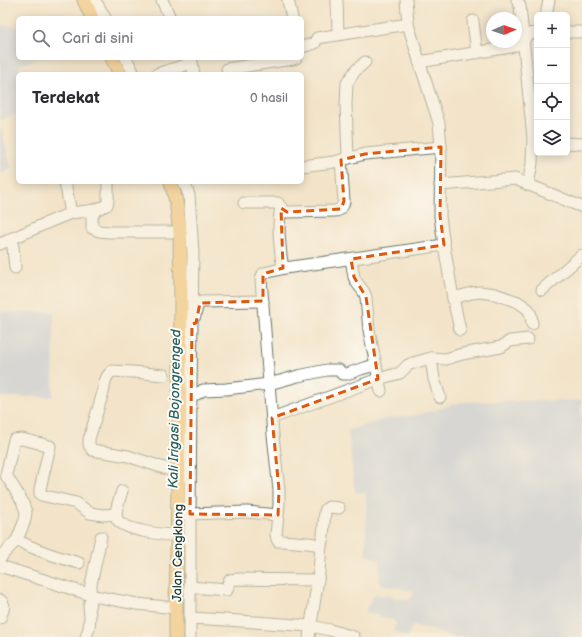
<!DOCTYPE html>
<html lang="id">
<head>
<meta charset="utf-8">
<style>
  body { margin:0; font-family:"Balsamiq Sans",sans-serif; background:#f2f2f3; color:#2b2b33 }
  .controls { position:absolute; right:12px; top:12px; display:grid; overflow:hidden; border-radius:6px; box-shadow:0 2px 10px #0003 }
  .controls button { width:36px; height:36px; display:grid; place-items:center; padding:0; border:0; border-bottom:1px solid #e1e1e2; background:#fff; color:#2b2b33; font:20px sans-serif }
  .compass { position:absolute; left:486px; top:12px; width:36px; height:36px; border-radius:50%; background:#fff; box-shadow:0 2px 10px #0003; rotate:88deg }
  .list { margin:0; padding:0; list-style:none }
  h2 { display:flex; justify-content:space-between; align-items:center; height:52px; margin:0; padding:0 16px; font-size:17px }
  h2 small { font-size:13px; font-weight:400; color:#7c7c81 }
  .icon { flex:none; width:22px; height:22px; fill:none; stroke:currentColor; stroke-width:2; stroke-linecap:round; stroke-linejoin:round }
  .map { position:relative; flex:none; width:582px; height:637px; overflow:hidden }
  .search { position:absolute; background:#fff; box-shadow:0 2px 10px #0003; left:16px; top:16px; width:288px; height:44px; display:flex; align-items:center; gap:10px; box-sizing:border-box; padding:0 14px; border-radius:6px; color:#7c7c81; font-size:15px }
  .panel { position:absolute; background:#fff; box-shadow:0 2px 10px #0003; left:16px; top:72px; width:288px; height:112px; border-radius:6px }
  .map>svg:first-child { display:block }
  .industrial { fill:#b6c6de }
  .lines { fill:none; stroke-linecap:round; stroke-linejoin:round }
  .canal { stroke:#44b0c2; stroke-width:8 }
  .minor-casing { stroke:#697768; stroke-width:13 }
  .major-casing { stroke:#697768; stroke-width:15 }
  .minor { stroke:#fff; stroke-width:11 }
  .major { stroke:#f5c16b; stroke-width:13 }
  .marked { fill:none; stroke:#de580e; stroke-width:3; stroke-dasharray:8 5; stroke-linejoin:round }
  .labels { text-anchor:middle; stroke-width:4; stroke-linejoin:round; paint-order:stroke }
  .street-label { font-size:13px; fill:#1f3d34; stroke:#fdfcf7 }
  .water-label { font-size:14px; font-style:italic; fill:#2a605f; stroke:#fdfcf7 }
</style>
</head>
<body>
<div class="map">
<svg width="582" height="637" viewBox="0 0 582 637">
  <rect width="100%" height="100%" fill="#fdfcf7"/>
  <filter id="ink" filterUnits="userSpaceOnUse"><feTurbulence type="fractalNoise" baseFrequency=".025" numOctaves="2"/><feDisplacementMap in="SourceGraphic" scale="8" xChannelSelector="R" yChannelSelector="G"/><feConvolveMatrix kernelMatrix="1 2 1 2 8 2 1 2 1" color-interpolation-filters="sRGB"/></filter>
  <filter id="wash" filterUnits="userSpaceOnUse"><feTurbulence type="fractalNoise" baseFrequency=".012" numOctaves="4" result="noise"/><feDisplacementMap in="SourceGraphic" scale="16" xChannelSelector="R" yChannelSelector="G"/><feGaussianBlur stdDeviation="0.9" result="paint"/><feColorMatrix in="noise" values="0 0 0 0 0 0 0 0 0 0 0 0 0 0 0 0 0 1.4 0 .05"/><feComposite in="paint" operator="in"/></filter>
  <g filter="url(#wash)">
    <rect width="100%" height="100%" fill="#f3e4c9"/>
    <g class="industrial">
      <path d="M0 25 18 27V58H38L19 66 20 74H18V114L0 120Z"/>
      <path d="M0 125 12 169 0 174Z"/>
      <path d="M0 312H54L53 397H0Z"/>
      <path d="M582 400V637H455L413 625 407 637 393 630 396 624 393 620 365 612 374 594 411 600 413 591 379 584 380 560 366 555V493L355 492 348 430 385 419 417 415 462 402Z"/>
    </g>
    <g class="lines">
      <g class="canal">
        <path d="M179 182 186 223"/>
        <path d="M184 637 185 598"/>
      </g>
    </g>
  </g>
  <g filter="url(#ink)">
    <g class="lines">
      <g class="minor-casing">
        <g id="minor">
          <path d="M95 0 105 18"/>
          <path d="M162 0 170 18"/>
          <path d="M288 0 292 18"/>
          <path d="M337 0 338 35"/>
          <path d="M406 0 408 24 421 67 439 123 441 147"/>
          <path d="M517 0 520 6 533 138 532 163 528 185"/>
          <path d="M547 15V10L549 0"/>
          <path d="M473 21 477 53"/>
          <path d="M567 32H582"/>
          <path d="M302 47 315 43 317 38 408 24"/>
          <path d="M126 58 134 74"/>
          <path d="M191 58 194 74"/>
          <path d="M419 62 510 47 523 43C526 35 527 33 537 33"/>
          <path d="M227 69 293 59 296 58"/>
          <path d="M157 74 192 63"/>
          <path d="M567 143 582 144"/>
          <path d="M348 158 346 104 347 83 355 71 365 62"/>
          <path d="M302 166 334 162 365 154 441 147 440 216 444 245 453 298 460 330"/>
          <path d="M65 182 71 213"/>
          <path d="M184 182 189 195 191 222 193 253 191 386 190 514 247 512 278 515"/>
          <path d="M440 185 515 179 582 207"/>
          <path d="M244 203H278L283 210 287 212 334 211C340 211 343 207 344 201L341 160"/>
          <path d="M281 208C277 224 280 252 283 268"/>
          <path d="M95 210 107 205 108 201V182"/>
          <path d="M12 238 15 268"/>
          <path d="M0 244 49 222 71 213 95 210 92 218V228L99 231 109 232H180"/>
          <path d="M351 259 354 277 357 283 364 292 366 297 369 330 381 391"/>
          <path d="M542 290 582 255"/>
          <path d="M453 298 472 293 480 292 495 294 518 302 528 309 531 315 532 324"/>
          <path d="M195 316 196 311 198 304 201 302 263 301"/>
          <path d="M431 358 434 379 440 397"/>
          <path d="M164 375 133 372 112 371C107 375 104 382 104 389L89 439V445L92 450 128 456 179 473"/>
          <path d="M191 394H197L203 390 226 389 269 384 298 376 327 370H339L342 374H347L361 369 375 365"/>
          <path d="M272 418 378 379 400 373 408 365 413 363 431 358 446 359 462 354 501 347 510 341 528 339"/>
          <path d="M122 491C120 498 114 512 117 519 124 531 164 535 177 535"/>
          <path d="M184 514H190V637"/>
          <path d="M17 540C37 551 57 557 79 563"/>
          <path d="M321 545 323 536 325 512 326 509 329 507 339 508"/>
          <path d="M0 559 4 553 17 540 25 520 26 512 22 501 6 475 14 440 22 439 50 446 40 489V494L41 495 76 503 90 513 103 515 116 514"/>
          <path d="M0 566 94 596 137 604 176 608"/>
          <path d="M190 587 227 590 228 588V584L230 580 237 579 318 580"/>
          <path d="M89 594 101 537"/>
          <path d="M0 600C7 605 2 612 0 618"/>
          <path d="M190 618 226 620 311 626 330 630 354 637"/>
          <path d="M86 637 89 628 90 617 89 606 92 595"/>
          <path d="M309 637 319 572 321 545 308 543 282 541H278L277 539 276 535 279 504V490L273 435 261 279 263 274 264 273 285 268 444 245"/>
        </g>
      </g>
      <g class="major-casing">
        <g id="major">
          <path d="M84 0 92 18"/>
          <path d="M112 58 120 74"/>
          <path d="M171 182 176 201 180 232 181 306 176 608V637"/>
        </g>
      </g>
      <use href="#minor" class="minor"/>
      <use href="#major" class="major"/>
    </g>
  </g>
  <path d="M0 0H582V637H0ZM441 147 440 216 444 245 351 259 354 277 366 297 378 379 272 418 279 490 278 515 190 514 192 324 196 323 200 303 263 301V274L283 268 281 208 287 212 341 209 344 201 341 160 365 154Z" fill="#f3e4c9" fill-opacity=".55" fill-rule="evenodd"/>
  <path class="marked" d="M441 147 440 216 444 245 351 259 354 277 366 297 378 379 272 418 279 490 278 515 190 514 192 324 196 323 200 303 263 301V274L283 268 281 208 287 212 341 209 344 201 341 160 365 154Z"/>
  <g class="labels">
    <g class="street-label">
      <text transform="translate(177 553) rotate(-89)" y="5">Jalan Cengklong</text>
    </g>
    <g class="water-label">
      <text transform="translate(174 409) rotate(-89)" y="5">Kali Irigasi Bojongrenged</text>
    </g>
  </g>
</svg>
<div class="controls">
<button>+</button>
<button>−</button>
<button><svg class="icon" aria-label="locate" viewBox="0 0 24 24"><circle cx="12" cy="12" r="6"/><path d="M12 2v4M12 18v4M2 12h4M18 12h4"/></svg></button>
<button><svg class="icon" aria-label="layers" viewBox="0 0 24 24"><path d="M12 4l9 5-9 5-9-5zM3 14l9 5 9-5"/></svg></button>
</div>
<svg class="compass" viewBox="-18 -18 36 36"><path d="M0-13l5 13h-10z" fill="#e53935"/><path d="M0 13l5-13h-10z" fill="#7c7c81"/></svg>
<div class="search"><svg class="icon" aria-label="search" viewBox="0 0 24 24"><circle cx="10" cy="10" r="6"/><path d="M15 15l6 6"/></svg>Cari di sini</div>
<section class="panel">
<h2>Terdekat<small>0 hasil</small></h2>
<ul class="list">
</ul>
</section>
</div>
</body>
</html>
